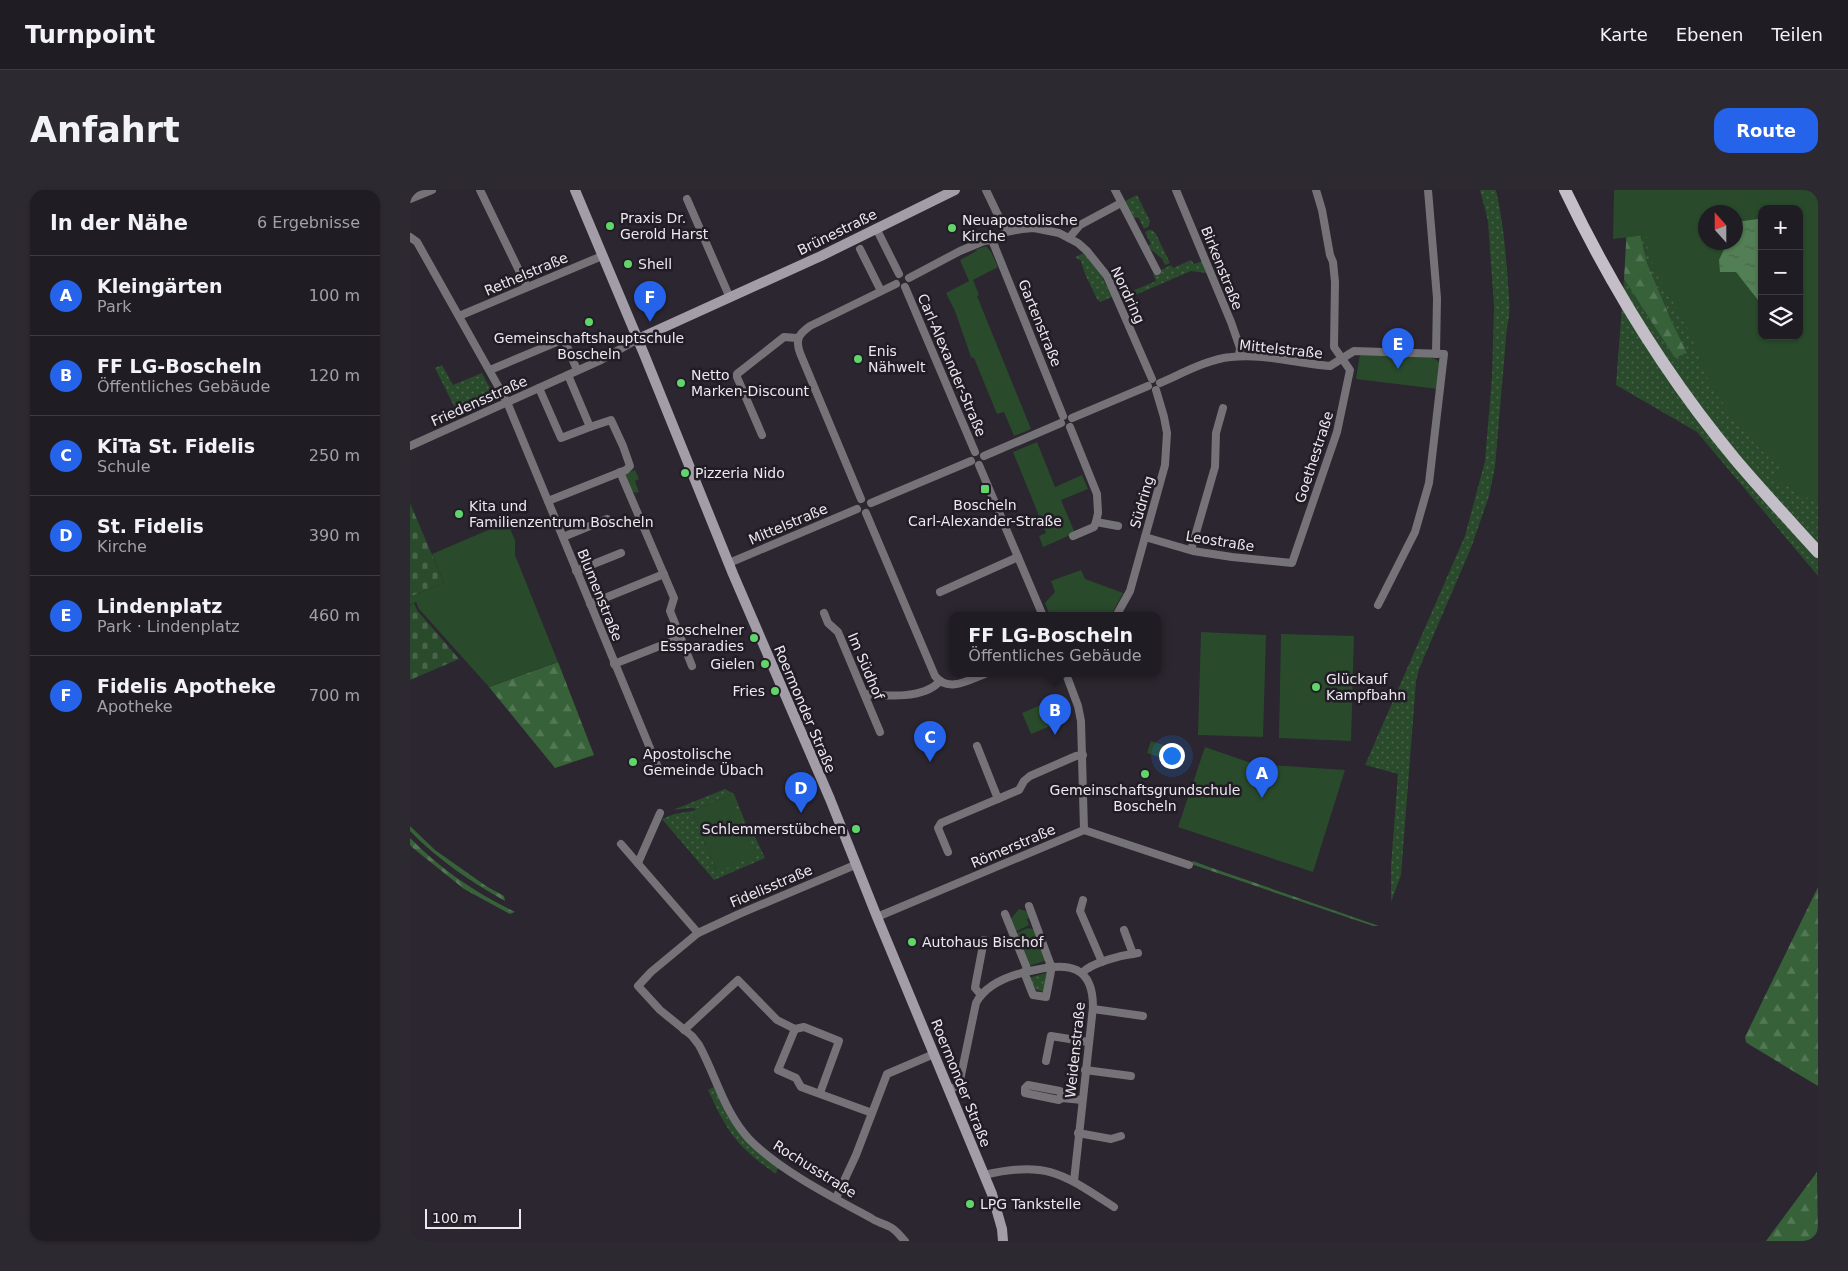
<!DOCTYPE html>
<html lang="de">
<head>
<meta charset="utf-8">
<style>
  body { margin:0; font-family:"DejaVu Sans",sans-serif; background:#2d2930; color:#f1f3f6 }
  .controls { position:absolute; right:15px; top:15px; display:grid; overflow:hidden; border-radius:10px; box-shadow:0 1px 4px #0004 }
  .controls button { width:45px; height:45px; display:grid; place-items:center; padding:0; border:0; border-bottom:1px solid #3d3a41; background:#201c23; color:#f1f3f6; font:25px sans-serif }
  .compass { position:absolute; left:1288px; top:15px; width:45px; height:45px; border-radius:50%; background:#201c23; box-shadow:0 1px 4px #0004; rotate:339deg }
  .scale { position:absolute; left:15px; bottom:12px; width:96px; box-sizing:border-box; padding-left:5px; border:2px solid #ebe8ee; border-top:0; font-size:14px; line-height:18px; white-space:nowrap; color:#ebe8ee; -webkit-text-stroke:4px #211c25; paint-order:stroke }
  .you { position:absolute; left:761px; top:565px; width:18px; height:18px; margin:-12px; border:4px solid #fff; border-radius:50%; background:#1a73e8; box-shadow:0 0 0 8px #1a73e833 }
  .badge { display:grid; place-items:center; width:32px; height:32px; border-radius:50%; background:#2563eb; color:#fff; font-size:16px; font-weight:700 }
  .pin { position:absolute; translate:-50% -41px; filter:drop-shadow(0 1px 2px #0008) }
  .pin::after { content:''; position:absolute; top:26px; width:18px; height:15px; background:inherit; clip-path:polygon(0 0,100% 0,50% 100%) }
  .popup { position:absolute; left:539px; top:422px; width:212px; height:65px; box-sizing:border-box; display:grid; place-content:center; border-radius:10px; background:#201c23; filter:drop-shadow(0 1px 4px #0005); font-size:16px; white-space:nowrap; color:#a2a1a6 }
  .popup b { font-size:19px; color:#f1f3f6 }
  .popup::after { content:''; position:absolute; left:50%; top:100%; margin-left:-10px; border:10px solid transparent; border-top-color:#201c23 }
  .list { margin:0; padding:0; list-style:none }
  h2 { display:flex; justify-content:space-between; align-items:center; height:65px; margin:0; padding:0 20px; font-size:21px }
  h2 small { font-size:16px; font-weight:400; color:#a2a1a6 }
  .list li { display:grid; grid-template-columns:32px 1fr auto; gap:15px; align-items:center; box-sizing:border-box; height:80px; padding:0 20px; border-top:1px solid #3d3a41 }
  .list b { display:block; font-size:19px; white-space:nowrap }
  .list p { margin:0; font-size:16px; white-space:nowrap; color:#a2a1a6 }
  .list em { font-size:16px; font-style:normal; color:#a2a1a6 }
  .icon { flex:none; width:28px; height:28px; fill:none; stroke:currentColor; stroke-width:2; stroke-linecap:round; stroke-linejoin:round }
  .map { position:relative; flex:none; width:1408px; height:1051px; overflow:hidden; border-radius:15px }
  header { display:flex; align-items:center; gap:30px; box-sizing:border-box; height:70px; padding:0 25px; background:#201c23; border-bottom:1px solid #3d3a41 }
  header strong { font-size:24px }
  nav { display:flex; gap:28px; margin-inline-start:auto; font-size:18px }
  .intro { display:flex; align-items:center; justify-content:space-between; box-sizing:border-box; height:120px; padding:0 30px }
  h1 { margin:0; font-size:35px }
  .button { padding:12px 22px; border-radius:15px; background:#2563eb; color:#fff; font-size:18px; font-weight:700 }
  main { display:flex; gap:30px; padding:0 30px }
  aside { flex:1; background:#201c23; border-radius:15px; box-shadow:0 1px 4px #0004 }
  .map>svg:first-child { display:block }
  .grass { fill:url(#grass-dots); fill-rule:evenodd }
  .forest { fill:url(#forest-firs) }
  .cemetery { fill:url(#cemetery-stones) }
  .green { fill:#2a4a2c; fill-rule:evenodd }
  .water { fill:url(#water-ripples) }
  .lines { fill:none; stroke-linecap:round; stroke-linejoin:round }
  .street { stroke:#767378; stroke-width:8 }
  .secondary { stroke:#a29da6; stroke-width:10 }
  .primary { stroke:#c4bec9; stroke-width:12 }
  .poi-dot { fill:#60d56a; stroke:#211c25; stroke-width:2 }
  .labels { text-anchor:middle; stroke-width:5; stroke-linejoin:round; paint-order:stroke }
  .poi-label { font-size:14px; fill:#ebe8ee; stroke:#211c25; text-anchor:start }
  .street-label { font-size:14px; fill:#ebe8ee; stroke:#211c25 }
</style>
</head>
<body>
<header>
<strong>Turnpoint</strong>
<nav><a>Karte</a><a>Ebenen</a><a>Teilen</a></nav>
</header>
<div class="intro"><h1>Anfahrt</h1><a class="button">Route</a></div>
<main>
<aside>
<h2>In der Nähe<small>6 Ergebnisse</small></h2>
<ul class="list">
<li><span class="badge">A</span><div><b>Kleingärten</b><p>Park</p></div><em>100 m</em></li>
<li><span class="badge">B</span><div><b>FF LG-Boscheln</b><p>Öffentliches Gebäude</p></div><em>120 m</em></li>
<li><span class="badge">C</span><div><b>KiTa St. Fidelis</b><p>Schule</p></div><em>250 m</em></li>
<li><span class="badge">D</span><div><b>St. Fidelis</b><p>Kirche</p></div><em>390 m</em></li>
<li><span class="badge">E</span><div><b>Lindenplatz</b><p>Park · Lindenplatz</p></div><em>460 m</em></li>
<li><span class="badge">F</span><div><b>Fidelis Apotheke</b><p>Apotheke</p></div><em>700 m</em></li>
</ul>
</aside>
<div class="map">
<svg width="1408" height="1051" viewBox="0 0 1408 1051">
  <defs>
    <pattern id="grass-dots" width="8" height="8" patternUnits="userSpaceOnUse" patternTransform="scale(1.25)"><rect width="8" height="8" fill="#2a4a2c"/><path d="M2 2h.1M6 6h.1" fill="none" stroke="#49644b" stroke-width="1.8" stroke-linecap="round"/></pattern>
    <pattern id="forest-firs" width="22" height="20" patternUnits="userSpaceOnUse" patternTransform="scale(1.25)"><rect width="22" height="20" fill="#376239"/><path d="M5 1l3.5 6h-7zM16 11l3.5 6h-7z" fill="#547856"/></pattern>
    <pattern id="cemetery-stones" width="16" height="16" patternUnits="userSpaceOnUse" patternTransform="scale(1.25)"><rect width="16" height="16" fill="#2a4a2c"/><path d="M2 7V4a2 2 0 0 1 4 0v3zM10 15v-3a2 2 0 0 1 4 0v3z" fill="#49644b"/></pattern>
    <pattern id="water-ripples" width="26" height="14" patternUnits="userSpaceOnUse" patternTransform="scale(1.25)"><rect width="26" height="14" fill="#527f54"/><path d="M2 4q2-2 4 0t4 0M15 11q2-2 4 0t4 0" fill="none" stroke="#4d654e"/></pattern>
  </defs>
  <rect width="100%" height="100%" fill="#2b262f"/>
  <g class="grass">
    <path d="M1070 0H1086C1093 31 1096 62 1098 94 1099 108 1101 123 1097 137L1085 277 1079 306 1061 358 1009 479 1006 492 991 685 981 712V676L988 584 955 575 1055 346 1075 271 1082 187 1084 116 1078 31Z"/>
    <path d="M1408 0V386L1287 242 1206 195 1214 89 1265 168 1277 163 1261 130 1237 73 1226 31ZM1352 19H1389V146H1352ZM1296 22H1326V52H1296Z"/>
    <path d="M727 5 740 31 739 36 734 39 728 27 724 28 715 11Z"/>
    <path d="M739 40H742L746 44 760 73 755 75 752 69 737 56 741 54 735 42Z"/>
    <path d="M674 63 690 82 702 107 690 112 687 109 675 84 671 71 665 67Z"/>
    <path d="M781 70 784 74 793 71 797 83 781 81 716 109 713 105 746 91 743 84 761 75 763 78Z"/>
    <path d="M32 175 43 195 72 183 81 200 80 210 49 226 25 178Z"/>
    <path d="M315 599 324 604 336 634H339L355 668 304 690 252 629 264 624 282 621 307 682 321 605 287 619 280 618 263 620Z"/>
    <path d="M638 778 634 802 623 799 618 788 636 783 635 779Z"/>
    <path d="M304 897 318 927 326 938 368 977 366 984C327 957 317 942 298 900Z"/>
  </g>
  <g class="forest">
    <path d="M1219 0 1237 73 1261 130 1277 163 1265 168 1214 89Z"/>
    <path d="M148 472 184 565 145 578 79 497Z"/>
    <path d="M0 636 25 660 76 696 94 706 95 711C60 691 28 670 0 641Z"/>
    <path d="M0 648C30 679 66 703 105 722L100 724 54 699 3 658 0 655Z"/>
    <path d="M783 671 799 677 969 736H963L781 674Z"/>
    <path d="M1408 697V896L1340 855 1336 852 1335 847Z"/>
    <path d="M1407 982 1408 1051H1356Z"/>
  </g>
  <g class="cemetery">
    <path d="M0 313 34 393 0 407Z"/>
    <path d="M4 413 7 420 49 469 0 490V416Z"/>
  </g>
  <g class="green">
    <path d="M1204 0H1408V314L1360 286 1370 278 1344 253 1302 199 1275 132 1246 83 1238 62 1237 45 1203 49ZM1352 19H1389V146H1352ZM1296 22H1326V52H1296Z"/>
    <path d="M576 56 581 62 588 77 563 90 569 105 567 106 621 239 604 246 594 222 587 224 564 168 561 167 545 121 536 103 559 91 550 70 565 62 567 59Z"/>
    <path d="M950 164 984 166V168H992V166C1004 166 1020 163 1029 172L1028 199 946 189Z"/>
    <path d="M627 252 645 297 672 285 678 299 651 310 665 343 633 357 629 346 636 343 603 262Z"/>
    <path d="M225 280 229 289 225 291 229 302 225 303 220 300 214 284Z"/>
    <path d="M97 332 105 350V365L148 472 79 497 9 419 6 412 0 415V407L34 393 22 364Z"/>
    <path d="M671 380 675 389 713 403 701 425 699 426H640L635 413 645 402 641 391Z"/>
    <path d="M791 442 856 445 853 547 788 545Z"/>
    <path d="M871 444 944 446 941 551 869 548Z"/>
    <path d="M647 508 655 530 621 544 612 523Z"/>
    <path d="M741 551 759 557 755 569 737 563Z"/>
    <path d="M795 557 844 574 935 580 903 682 768 637Z"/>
    <path d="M321 605 346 666 307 682 282 621Z"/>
    <path d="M609 719 620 722 622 727 617 729 619 735 605 742 600 730Z"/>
    <path d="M618 738 623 739 625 741 637 770 619 776 606 745 607 743Z"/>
  </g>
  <path class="water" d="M1352 23V110H1348L1326 82H1310L1309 70 1317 53 1326 52V32L1348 29Z"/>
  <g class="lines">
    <g class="street">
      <path d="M70 0 117 97"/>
      <path d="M576 0 596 42"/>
      <path d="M705 0 747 81"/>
      <path d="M766 0 821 132 830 158 829 166"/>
      <path d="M1018 0 1027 108 1026 164"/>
      <path d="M0 9 22 0"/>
      <path d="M277 9 320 108"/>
      <path d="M466 38 489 84"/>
      <path d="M0 47 7 52 97 212 249 580"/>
      <path d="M659 48 670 35 711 13"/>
      <path d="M582 50 653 226"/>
      <path d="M450 59 471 101"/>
      <path d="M499 88 550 61 574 51 582 50 596 42 612 39 624 38 649 43 668 53 677 61 697 86 742 189"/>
      <path d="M495 97 565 262"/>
      <path d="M49 126 192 66"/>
      <path d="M80 180 154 149 167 180"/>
      <path d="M750 193C771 184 798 169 821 167 854 163 888 174 920 176L944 161 1034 164 1019 293 1005 342 968 415"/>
      <path d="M129 198 151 248 180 237"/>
      <path d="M662 228 738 196"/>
      <path d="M660 237 687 304 688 323 686 332 708 336"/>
      <path d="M352 245 327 187V184L374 147 387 148"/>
      <path d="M0 256 191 170 228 149"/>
      <path d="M574 266 651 233"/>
      <path d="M569 275 633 426"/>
      <path d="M210 282 264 408 260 421 282 476"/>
      <path d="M451 309 390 163C385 149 389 144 400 136L486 94"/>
      <path d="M138 311 216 280 220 276 213 256 201 230 180 237 158 185"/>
      <path d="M461 313 561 271"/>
      <path d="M456 323 525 486C538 503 559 490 575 484"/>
      <path d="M663 346 684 337 686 332"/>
      <path d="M153 347 197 329"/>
      <path d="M735 347 783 361 822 367 882 373 927 242 940 180 924 157 925 92 923 72 920 65 912 20 906 0"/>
      <path d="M781 360 805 277 806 243 813 218"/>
      <path d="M319 373 447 319"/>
      <path d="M166 381 211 363"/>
      <path d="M530 402 608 367"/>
      <path d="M180 414 254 384"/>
      <path d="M414 423 418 433 428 442 470 542"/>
      <path d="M706 426 720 401 755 275 757 243 754 227 746 200"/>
      <path d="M204 474 270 448"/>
      <path d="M656 484 668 516 671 531 674 640"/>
      <path d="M455 504C478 506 513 509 529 492"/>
      <path d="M567 556 588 609"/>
      <path d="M211 654 288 743"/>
      <path d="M538 662 528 638 531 633 609 600 614 591 620 586 666 566 673 565"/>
      <path d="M228 673 250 623"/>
      <path d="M445 675 329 724 288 743 241 782 228 796 250 820 282 846 289 855C306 886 314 922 339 949 369 980 422 1007 461 1028 466 1032 473 1033 478 1036 485 1038 490 1046 495 1051"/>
      <path d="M673 710 670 721 692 772"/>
      <path d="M619 716 641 776"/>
      <path d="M595 724 618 781"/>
      <path d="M467 727 674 640 779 675"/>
      <path d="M714 740 723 764"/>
      <path d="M614 782 623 805 636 807 642 776"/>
      <path d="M672 783C682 772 713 765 728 763"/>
      <path d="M571 805 565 798 566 792 574 750"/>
      <path d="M683 819 733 826"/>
      <path d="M385 839 368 880 386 888 391 897 462 923"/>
      <path d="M274 840 328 790 367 830 385 839 394 837 429 851 410 903"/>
      <path d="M636 871 641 846 678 852"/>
      <path d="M675 880 721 886"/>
      <path d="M539 900 549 895 566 813C577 792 603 784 625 780 659 772 683 776 683 817L664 991"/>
      <path d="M652 908 649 910 615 903V898L618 895 650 901 652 908 672 910"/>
      <path d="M668 943 701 949 711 946"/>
      <path d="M574 985C637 970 653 984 704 1017"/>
      <path d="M426 1008 446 965 477 884 524 864"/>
    </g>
    <g class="secondary">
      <path d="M165 0 234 164 323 384 420 609 467 727 582 1004 592 1039 593 1051"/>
      <path d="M228 149 411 66 545 0"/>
    </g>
    <path class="primary" d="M1155 0C1201 96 1257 187 1325 269 1352 301 1380 331 1408 362"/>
  </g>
  <g class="poi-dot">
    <circle cx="200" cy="36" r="5"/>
    <circle cx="542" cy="38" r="5"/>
    <circle cx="218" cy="74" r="5"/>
    <circle cx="179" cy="132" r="5"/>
    <circle cx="448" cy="169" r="5"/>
    <circle cx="271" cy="193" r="5"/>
    <circle cx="275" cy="283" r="5"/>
    <rect x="570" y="294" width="10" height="10" rx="2.5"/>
    <circle cx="49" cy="324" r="5"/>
    <circle cx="344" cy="448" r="5"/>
    <circle cx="355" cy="474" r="5"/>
    <circle cx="906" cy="497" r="5"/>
    <circle cx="365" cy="501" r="5"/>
    <circle cx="223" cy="572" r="5"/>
    <circle cx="735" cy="584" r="5"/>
    <circle cx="446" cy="639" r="5"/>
    <circle cx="502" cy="752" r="5"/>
    <circle cx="560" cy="1014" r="5"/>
  </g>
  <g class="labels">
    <g class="poi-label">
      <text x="210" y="33">Praxis Dr.<tspan x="210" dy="16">Gerold Harst</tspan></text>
      <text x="552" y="35">Neuapostolische<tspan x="552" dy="16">Kirche</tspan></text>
      <text x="228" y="79">Shell</text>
      <text x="179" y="153" text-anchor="middle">Gemeinschaftshauptschule<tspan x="179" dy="16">Boscheln</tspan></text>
      <text x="458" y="166">Enis<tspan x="458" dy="16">Nähwelt</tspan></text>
      <text x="281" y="190">Netto<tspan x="281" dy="16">Marken-Discount</tspan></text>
      <text x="285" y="288">Pizzeria Nido</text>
      <text x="575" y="320" text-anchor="middle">Boscheln<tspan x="575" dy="16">Carl-Alexander-Straße</tspan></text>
      <text x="59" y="321">Kita und<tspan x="59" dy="16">Familienzentrum Boscheln</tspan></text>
      <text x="334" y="445" text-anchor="end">Boschelner<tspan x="334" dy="16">Essparadies</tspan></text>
      <text x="345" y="479" text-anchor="end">Gielen</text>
      <text x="916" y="494">Glückauf<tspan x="916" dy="16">Kampfbahn</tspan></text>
      <text x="355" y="506" text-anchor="end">Fries</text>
      <text x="233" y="569">Apostolische<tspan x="233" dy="16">Gemeinde Übach</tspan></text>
      <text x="735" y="605" text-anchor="middle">Gemeinschaftsgrundschule<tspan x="735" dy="16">Boscheln</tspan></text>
      <text x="436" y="644" text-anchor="end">Schlemmerstübchen</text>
      <text x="512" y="757">Autohaus Bischof</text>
      <text x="570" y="1019">LPG Tankstelle</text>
    </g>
    <g class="street-label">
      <text transform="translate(427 42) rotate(-26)" y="5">Brünestraße</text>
      <text transform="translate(812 78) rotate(68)" y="5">Birkenstraße</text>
      <text transform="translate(116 84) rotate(-23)" y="5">Rethelstraße</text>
      <text transform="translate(718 105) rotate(65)" y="5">Nordring</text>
      <text transform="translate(630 133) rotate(68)" y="5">Gartenstraße</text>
      <text transform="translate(871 159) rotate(6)" y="5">Mittelstraße</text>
      <text transform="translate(542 175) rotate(67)" y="5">Carl-Alexander-Straße</text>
      <text transform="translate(69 211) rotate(-24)" y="5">Friedensstraße</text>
      <text transform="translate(904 267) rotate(-72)" y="5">Goethestraße</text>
      <text transform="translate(732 312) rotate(-74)" y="5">Südring</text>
      <text transform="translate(378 334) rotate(-23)" y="5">Mittelstraße</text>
      <text transform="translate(810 351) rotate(9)" y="5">Leostraße</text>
      <text transform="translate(190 405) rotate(68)" y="5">Blumenstraße</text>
      <text transform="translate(456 476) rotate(67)" y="5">Im Südhof</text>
      <text transform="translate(395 519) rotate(67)" y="5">Roermonder Straße</text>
      <text transform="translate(603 656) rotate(-23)" y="5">Römerstraße</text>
      <text transform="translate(361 696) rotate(-23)" y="5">Fidelisstraße</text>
      <text transform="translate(665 860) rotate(-84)" y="5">Weidenstraße</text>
      <text transform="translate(551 893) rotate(68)" y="5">Roermonder Straße</text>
      <text transform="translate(405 979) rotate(32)" y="5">Rochusstraße</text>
    </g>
  </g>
</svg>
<div class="controls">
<button>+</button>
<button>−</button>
<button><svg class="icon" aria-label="layers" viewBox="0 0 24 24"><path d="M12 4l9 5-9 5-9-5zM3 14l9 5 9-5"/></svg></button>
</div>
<svg class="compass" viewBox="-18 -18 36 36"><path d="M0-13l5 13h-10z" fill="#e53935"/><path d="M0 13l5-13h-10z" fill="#a2a1a6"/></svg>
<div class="scale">100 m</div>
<div class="you"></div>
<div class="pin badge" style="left:852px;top:608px">A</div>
<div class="pin badge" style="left:645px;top:545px">B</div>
<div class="popup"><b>FF LG-Boscheln</b>Öffentliches Gebäude</div>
<div class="pin badge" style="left:520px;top:572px">C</div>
<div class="pin badge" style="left:391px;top:623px">D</div>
<div class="pin badge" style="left:988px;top:179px">E</div>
<div class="pin badge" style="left:240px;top:132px">F</div>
</div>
</main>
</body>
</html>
